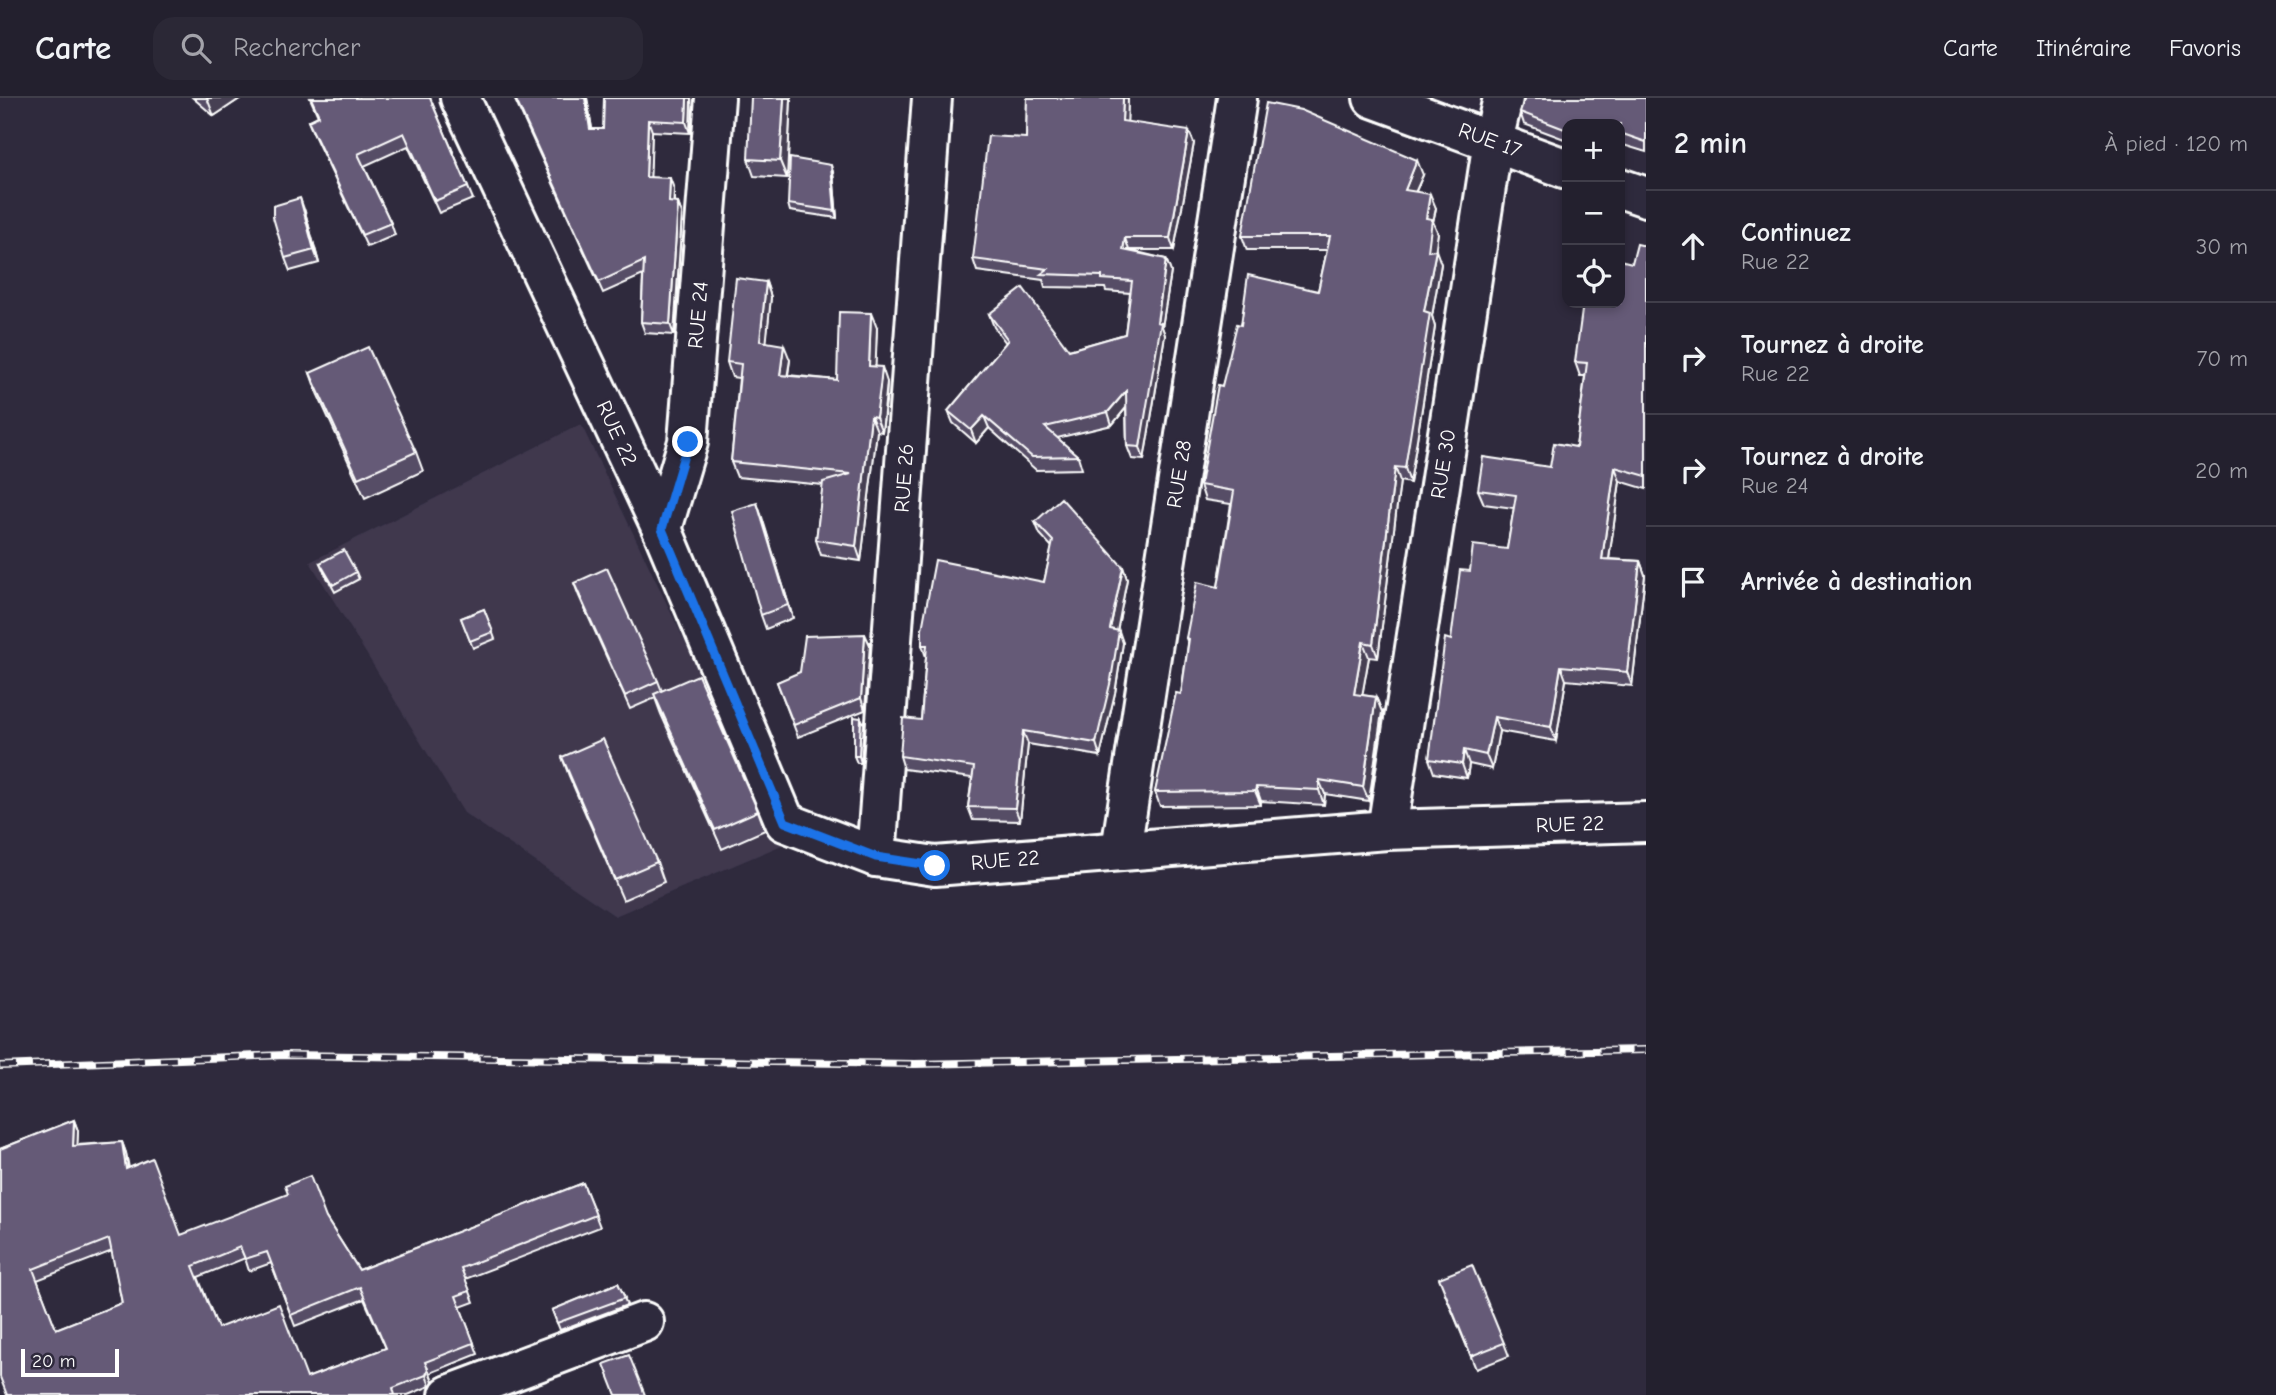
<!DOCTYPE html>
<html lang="fr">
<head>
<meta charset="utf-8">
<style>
  body { margin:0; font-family:"Comic Neue",sans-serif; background:#2b2836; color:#f1f3f6 }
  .controls { position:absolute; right:21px; top:21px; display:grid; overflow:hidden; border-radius:14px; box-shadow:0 4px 10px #0003 }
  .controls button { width:63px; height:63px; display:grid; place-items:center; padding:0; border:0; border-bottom:2px solid #403e4a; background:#23202e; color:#f1f3f6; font:35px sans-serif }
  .scale { position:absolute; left:21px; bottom:18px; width:98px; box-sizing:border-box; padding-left:7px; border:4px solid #fff; border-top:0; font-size:19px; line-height:24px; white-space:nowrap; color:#fff; -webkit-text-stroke:5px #2f2a3d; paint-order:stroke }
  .stop { position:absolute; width:21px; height:21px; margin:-16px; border:5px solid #1a73e8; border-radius:50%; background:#fff }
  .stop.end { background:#1a73e8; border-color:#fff; box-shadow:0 2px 7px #0008 }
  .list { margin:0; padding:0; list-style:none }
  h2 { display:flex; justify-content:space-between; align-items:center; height:91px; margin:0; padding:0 28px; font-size:30px }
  h2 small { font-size:23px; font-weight:400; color:#a3a3aa }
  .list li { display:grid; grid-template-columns:46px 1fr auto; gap:21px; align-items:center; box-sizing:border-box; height:112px; padding:0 28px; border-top:2px solid #403e4a }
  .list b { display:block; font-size:26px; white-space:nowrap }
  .list p { margin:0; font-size:23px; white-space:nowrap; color:#a3a3aa }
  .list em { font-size:23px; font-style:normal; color:#a3a3aa }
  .icon { flex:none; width:38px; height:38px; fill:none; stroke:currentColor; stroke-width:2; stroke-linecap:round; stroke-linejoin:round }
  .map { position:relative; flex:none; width:1646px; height:1297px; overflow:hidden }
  header { display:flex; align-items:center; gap:42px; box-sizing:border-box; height:98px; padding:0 35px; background:#23202e; border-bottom:2px solid #403e4a }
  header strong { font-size:33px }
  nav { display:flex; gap:38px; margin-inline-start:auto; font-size:24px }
  .search { width:490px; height:63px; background:#2b2836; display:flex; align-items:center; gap:18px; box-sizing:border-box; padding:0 24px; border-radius:21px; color:#a3a3aa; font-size:26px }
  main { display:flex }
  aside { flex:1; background:#23202e }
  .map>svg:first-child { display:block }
  .built { fill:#3f384e }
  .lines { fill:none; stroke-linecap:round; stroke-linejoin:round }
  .street-casing { stroke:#fff; stroke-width:44 }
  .secondary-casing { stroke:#fff; stroke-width:44 }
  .street { stroke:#2f2a3d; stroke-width:38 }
  .secondary { stroke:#2f2a3d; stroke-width:38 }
  .rail-casing { stroke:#fff; stroke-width:8 }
  .rail { stroke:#2f2a3d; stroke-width:5; stroke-dasharray:16; stroke-linecap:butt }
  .wall { fill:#574d66; stroke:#fff; stroke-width:2; fill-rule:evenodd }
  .shaded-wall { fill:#473f53; stroke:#fff; stroke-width:2 }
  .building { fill:#655a77; stroke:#fff; stroke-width:2; fill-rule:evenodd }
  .route { stroke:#1a73e8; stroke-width:9 }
  .labels { text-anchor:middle; stroke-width:6; stroke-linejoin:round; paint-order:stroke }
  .street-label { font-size:21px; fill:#fff; stroke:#2f2a3d }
</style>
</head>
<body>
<header>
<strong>Carte</strong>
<div class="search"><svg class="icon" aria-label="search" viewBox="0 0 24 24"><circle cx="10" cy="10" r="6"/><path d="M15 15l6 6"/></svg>Rechercher</div>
<nav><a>Carte</a><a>Itinéraire</a><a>Favoris</a></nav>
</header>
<main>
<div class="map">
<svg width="1646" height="1297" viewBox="0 0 1646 1297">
  <rect width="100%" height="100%" fill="#2f2a3d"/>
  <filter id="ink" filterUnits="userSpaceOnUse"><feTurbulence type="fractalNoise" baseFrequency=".0143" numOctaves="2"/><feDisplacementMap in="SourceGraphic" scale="14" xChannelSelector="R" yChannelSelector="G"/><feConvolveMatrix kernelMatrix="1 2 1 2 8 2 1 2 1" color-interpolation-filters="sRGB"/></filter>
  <g filter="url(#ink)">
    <path class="built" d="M581 326 782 747 615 818 464 715 310 464Z"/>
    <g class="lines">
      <g class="street-casing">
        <g id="street">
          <path d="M1373 0 1567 71"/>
          <path d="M1620 90 1646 99"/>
          <path d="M662 431 688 344 715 0"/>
          <path d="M1387 732 1493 43 1503 0"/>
          <path d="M1121 752 1237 0"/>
          <path d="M876 759 932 0"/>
          <path d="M449 1297 644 1224"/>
        </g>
      </g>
      <g class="secondary-casing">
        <path id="secondary" d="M460 0 662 431 785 724 876 759 935 768 1387 732 1646 724"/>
      </g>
      <use href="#street" class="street"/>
      <use href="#secondary" class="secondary"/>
      <g class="rail-casing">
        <path id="rail" d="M0 968 286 957 915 966 1646 952"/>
      </g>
      <use href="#rail" class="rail"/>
    </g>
    <g class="wall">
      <path d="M193 0H241L214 18Z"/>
      <path d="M310 0H430L473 101 439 115 408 48 364 68 391 125 395 137 367 149 313 35 308 23 318 18Z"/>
      <path d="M514 0H587L592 31H603L691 0 690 35 652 33 650 79 674 91V105H678L682 116 674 237 645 235 641 224 643 177 603 195Z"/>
      <path d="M791 0 787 80 754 78 748 61Z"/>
      <path d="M1027 0H1128L1127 24 1194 45 1174 152H1129L1166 161 1171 174 1162 229 1165 237 1144 362 1132 361 1127 348 1126 310 1112 327 1057 340 1078 358 1082 371 1036 372 989 330 976 345 953 325 948 313 1006 245 994 229 989 216 1069 252 1125 236 1130 195 1106 193 1105 190 1045 189 1043 182 977 173 973 161 1026 40Z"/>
      <path d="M1646 0V54L1620 46V26H1567V42L1524 26 1520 14Z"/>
      <path d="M833 74 837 120 790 113 788 106Z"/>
      <path d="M1423 77 1416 93 1436 110 1433 124 1438 135 1435 152 1441 166 1432 218 1435 229 1410 385 1400 383 1378 560 1369 559 1362 597 1376 599 1382 614 1369 703 1325 696 1324 707 1261 703V707L1160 708 1155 694 1181 596 1188 546 1186 540 1218 489 1231 406 1205 402 1200 387 1222 288 1241 227 1318 193 1327 152H1247L1242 138Z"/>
      <path d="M305 114 319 165 290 173 285 160Z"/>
      <path d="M1646 148V391L1620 383 1609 461 1640 463 1645 477 1632 588 1566 582 1556 643 1499 633 1492 671 1469 666 1467 680 1434 675 1429 661 1451 542 1470 473 1507 451 1514 410 1484 406 1478 392 1550 369 1576 349 1585 278H1580L1575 264 1620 205 1632 165Z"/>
      <path d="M766 184 771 199 766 244 790 262 788 277 837 282 877 230 875 269 887 284 886 304 882 334 877 333 861 463 821 457 816 442 823 387 737 379 731 364 739 280 732 279 727 264Z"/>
      <path d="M310 275 416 354 423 373 365 400 317 295Z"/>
      <path d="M757 405 793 520 766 531 761 517Z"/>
      <path d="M1035 424 1123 469 1127 481 1117 532 1123 545 1115 595 1100 658 1028 646 1020 723 973 722 968 709 972 680 904 671 900 658 921 622 926 559 922 547 1044 484 1052 449 1040 436Z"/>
      <path d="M320 465 356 474 359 481 335 494 323 472Z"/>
      <path d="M574 485 658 583 662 593 758 713 765 732 722 751 661 616 655 600 630 611 579 498Z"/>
      <path d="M484 511 495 541 473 550 461 520Z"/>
      <path d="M870 547 865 612 798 639 777 584Z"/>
      <path d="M861 620 864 626 861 665H857L854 658Z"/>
      <path d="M562 659 657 764 664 784 623 802 569 678Z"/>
      <path d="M74 1022 78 1033 77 1047 122 1044 126 1055 129 1070 181 1137 326 1120 359 1172 583 1085 600 1129 465 1181 474 1204 460 1209 478 1256 430 1275 433 1283 430 1288 408 1297H7L0 1051ZM112 1153 122 1205 56 1231 37 1182ZM245 1160 249 1173 271 1165 295 1228 364 1201 386 1250 307 1280 218 1230 198 1179Z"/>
      <path d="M618 1185 627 1207 560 1232 552 1212Z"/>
      <path d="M1444 1193 1504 1245 1509 1258 1476 1271Z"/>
    </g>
    <g class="shaded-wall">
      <path d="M207 0H241L214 18Z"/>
      <path d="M585 0H587L594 43 590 31Z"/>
      <path d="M687 0H691L690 35 686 24Z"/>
      <path d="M784 0H791L787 80 780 63Z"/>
      <path d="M1123 0H1128L1127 36 1122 23Z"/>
      <path d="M648 22 652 33 650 90 646 79Z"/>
      <path d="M1189 33 1194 45 1174 152 1170 140Z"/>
      <path d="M1417 62 1423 77 1410 106 1405 92Z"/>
      <path d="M831 67 833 74 837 120 835 113Z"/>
      <path d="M670 80 674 91 673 116 669 104Z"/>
      <path d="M1430 96 1436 110 1433 124 1438 135 1433 168 1428 153 1426 120Z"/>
      <path d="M300 100 305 114 319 165 314 152Z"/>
      <path d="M678 105 682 116 674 237 670 226Z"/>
      <path d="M1125 140 1129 152H1123Z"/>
      <path d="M1436 152 1441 166 1432 218 1435 229 1410 385 1405 370 1424 213Z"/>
      <path d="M1166 161 1171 174 1162 229 1165 237 1144 362 1140 349Z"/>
      <path d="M766 184 771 199 765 258 760 243Z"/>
      <path d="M871 215 877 230 875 283 869 268Z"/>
      <path d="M784 247 790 262 785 292 780 277Z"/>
      <path d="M882 269 887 284 882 334 876 319Z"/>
      <path d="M1126 293 1130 305 1112 327 1108 314Z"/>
      <path d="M871 318 877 333 861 463 856 448Z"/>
      <path d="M984 318 989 330 976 345 971 332Z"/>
      <path d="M1395 369 1400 383 1378 560 1373 546Z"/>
      <path d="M1615 369 1620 383 1607 475 1602 461Z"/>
      <path d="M757 405 762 419 793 520 788 507Z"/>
      <path d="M1640 463 1645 477 1632 588 1627 574Z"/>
      <path d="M1123 469 1127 481 1115 544 1110 531Z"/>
      <path d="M1119 533 1123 545 1115 595 1100 658 1096 645Z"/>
      <path d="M865 536 870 547 865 612 861 600Z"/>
      <path d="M1363 544 1369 559 1360 610 1354 596Z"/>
      <path d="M1561 568 1566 582 1556 643 1551 629Z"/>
      <path d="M1376 599 1382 614 1369 703 1363 689Z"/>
      <path d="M1494 619 1499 633 1492 671 1486 657Z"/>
      <path d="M861 620 864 626 861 665 859 658Z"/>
      <path d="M1023 633 1028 646 1020 723 1015 710Z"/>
      <path d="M1464 652 1469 666 1467 680 1462 666Z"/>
      <path d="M1319 682 1325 696 1324 707 1319 692Z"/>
      <path d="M1256 689 1261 703V707L1255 693Z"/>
      <path d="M74 1022 78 1033 77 1059 73 1048Z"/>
      <path d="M122 1044 126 1055 130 1082 126 1071Z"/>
      <path d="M428 1271 433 1283 430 1288 426 1277Z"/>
    </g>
    <g class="building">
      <path d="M311 0H430L468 89 435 103 404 35 358 56 391 125 362 137 308 23 319 18Z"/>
      <path d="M515 0H585L590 31H603L604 0H687L686 24 648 22 646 79 670 80 669 104 678 105 670 226 641 224 644 163 599 184Z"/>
      <path d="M751 0H784L780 63 748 61Z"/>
      <path d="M1027 0H1123L1122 23 1189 33 1170 140H1125L1123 152 1166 161 1157 224 1161 225 1140 349 1127 348 1126 293 1108 314 1045 329 1078 358 1032 359 984 318 971 332 948 313 1008 242 989 216 1023 190 1069 252 1125 236 1132 183 1102 181V178L1041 176 1048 171 973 161 988 38 1026 40Z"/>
      <path d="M1525 0H1646V44L1620 35V26H1567V32L1520 14Z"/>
      <path d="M1266 5 1301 12 1417 62 1405 92 1430 96 1426 120 1432 121 1428 153 1436 152 1424 213 1430 215 1405 370 1395 369 1373 546 1363 544 1354 596 1376 599 1363 689 1319 682V692L1256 689 1255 693 1155 694 1176 595 1181 596 1189 541 1186 540 1197 484 1218 489 1234 393 1200 387 1218 287 1222 288 1237 226 1241 227 1248 177 1318 193 1330 138H1242Z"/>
      <path d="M790 60 831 67 835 113 788 106Z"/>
      <path d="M300 100 314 152 285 160 273 119V108Z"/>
      <path d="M1637 146 1646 148V378L1615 369 1602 461 1640 463 1627 574 1561 568 1551 629 1494 619 1486 657 1464 652 1462 666 1429 661 1445 540 1451 542 1460 472 1470 473 1473 447 1507 451 1516 397 1478 392 1483 359 1550 369 1554 345 1576 349 1587 265 1575 264 1583 205H1620V162L1632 165Z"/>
      <path d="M736 180 766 184 760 243 784 247 780 277 837 282 839 214 871 215 869 268 882 269 880 289 876 319 871 318 856 448 816 442 823 384 851 376 731 364 741 266 727 264Z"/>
      <path d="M368 249 416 354 358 380 310 275Z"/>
      <path d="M1061 400 1123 469 1110 531 1119 533 1111 582 1096 645 1023 633 1015 710 968 709 974 669 900 658 903 620 921 622 927 547H922V531L935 462 1044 484 1053 443 1035 424Z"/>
      <path d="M757 405 788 507 761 517 732 413Z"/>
      <path d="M344 452 356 474 333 487 320 465Z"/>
      <path d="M607 470 658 583 625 598 574 485Z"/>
      <path d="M484 511 493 534 470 543 461 520Z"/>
      <path d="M865 536 861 600 794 627 777 584 800 574 805 538Z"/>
      <path d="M698 577 758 713 715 732 654 596Z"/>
      <path d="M854 619 861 620 859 658H854Z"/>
      <path d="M603 641 657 764 615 782 562 659Z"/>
      <path d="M74 1022 73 1048 122 1044 126 1071 152 1060 181 1137 288 1096 285 1088 310 1078 326 1120 359 1172 583 1085 596 1117 461 1170 470 1193 456 1198 474 1245 425 1264 428 1271 426 1277 393 1290 395 1297H7L0 1279V1051ZM109 1141 122 1205 56 1231 33 1171ZM240 1149 245 1161 267 1154 291 1217 360 1189 386 1250 307 1280 279 1206 218 1230 193 1168Z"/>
      <path d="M1472 1167 1504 1245 1471 1258 1439 1180Z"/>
      <path d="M618 1185 625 1200 557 1225 552 1212Z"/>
      <path d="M629 1257 645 1297H616L604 1266Z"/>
    </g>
  </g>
  <g class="lines" filter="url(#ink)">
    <path class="route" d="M688 344 662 431 785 724 876 759 935 768"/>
  </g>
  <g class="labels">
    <g class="street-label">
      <text transform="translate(1490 42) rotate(20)" y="7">RUE 17</text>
      <text transform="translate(698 217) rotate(-85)" y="7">RUE 24</text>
      <text transform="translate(617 335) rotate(65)" y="7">RUE 22</text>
      <text transform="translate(1443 366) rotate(-81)" y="7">RUE 30</text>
      <text transform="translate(1179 376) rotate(-81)" y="7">RUE 28</text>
      <text transform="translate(904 380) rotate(-86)" y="7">RUE 26</text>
      <text transform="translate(1570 726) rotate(-2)" y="7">RUE 22</text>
      <text transform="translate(1005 762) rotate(-5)" y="7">RUE 22</text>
    </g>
  </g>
</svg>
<div class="controls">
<button>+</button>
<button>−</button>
<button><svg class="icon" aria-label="locate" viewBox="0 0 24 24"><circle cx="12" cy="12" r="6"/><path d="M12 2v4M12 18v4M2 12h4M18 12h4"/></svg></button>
</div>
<div class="scale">20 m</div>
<div class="stop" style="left:935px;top:768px"></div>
<div class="stop end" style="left:688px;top:344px"></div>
</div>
<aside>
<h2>2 min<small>À pied · 120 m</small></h2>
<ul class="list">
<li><svg class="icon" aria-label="ahead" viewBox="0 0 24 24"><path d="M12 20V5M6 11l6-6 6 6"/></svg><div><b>Continuez</b><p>Rue 22</p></div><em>30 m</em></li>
<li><svg class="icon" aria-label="right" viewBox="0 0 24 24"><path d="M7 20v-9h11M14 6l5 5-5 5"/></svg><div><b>Tournez à droite</b><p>Rue 22</p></div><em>70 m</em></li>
<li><svg class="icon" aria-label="right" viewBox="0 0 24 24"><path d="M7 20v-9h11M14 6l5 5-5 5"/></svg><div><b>Tournez à droite</b><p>Rue 24</p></div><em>20 m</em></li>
<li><svg class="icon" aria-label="arrive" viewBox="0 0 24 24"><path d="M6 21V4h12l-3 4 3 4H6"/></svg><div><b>Arrivée à destination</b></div></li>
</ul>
</aside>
</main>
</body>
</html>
